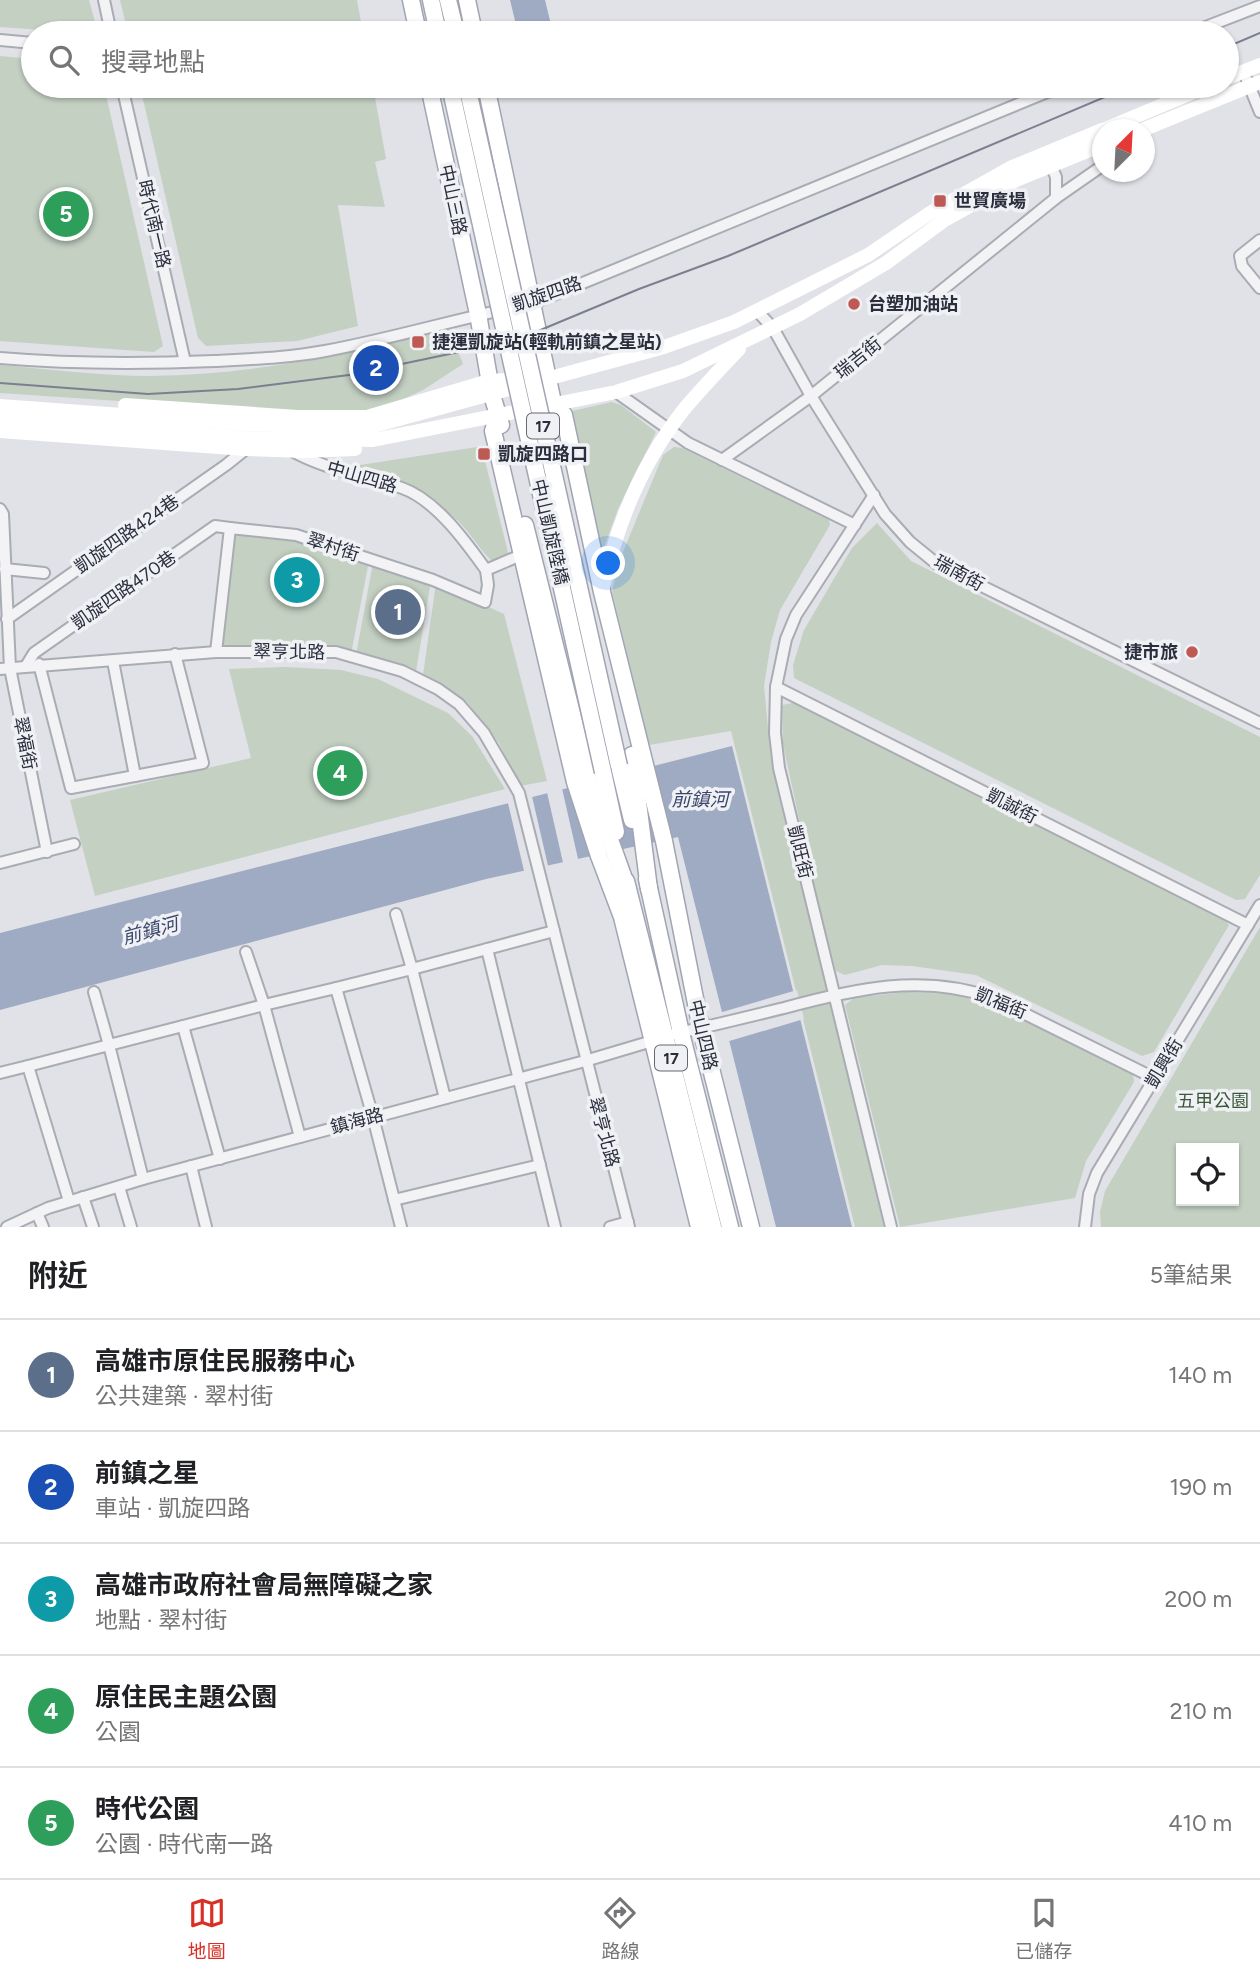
<!DOCTYPE html>
<html lang="zh-TW">
<head>
<meta charset="utf-8">
<style>
  body { margin:0; font-family:Figtree,"Noto Sans TC",sans-serif; background:#f2f2f2; color:#202124 }
  .controls { position:absolute; right:21px; bottom:21px; display:grid; overflow:hidden; border-radius:0px; box-shadow:0 2px 5px #0004 }
  .controls button { width:63px; height:63px; display:grid; place-items:center; padding:0; border:0; border-bottom:2px solid #e0e0e0; background:#fff; color:#202124; font:35px sans-serif }
  .compass { position:absolute; left:1092px; top:119px; width:63px; height:63px; border-radius:50%; background:#fff; box-shadow:0 2px 5px #0004; rotate:24deg }
  .you { position:absolute; left:609px; top:564px; width:24px; height:24px; margin:-18px; border:5px solid #fff; border-radius:50%; background:#1a73e8; box-shadow:0 0 0 10px #1a73e833 }
  .badge { display:grid; place-items:center; width:46px; height:46px; border-radius:50%; background:#d93025; color:#fff; font-size:23px; font-weight:700 }
  .pin { position:absolute; translate:-50% -50%; border:4px solid #fff; box-shadow:0 2px 7px #0006 }
  .list { margin:0; padding:0; list-style:none }
  h2 { display:flex; justify-content:space-between; align-items:center; height:91px; margin:0; padding:0 28px; font-size:30px }
  h2 small { font-size:23px; font-weight:400; color:#757577 }
  .list li { display:grid; grid-template-columns:46px 1fr auto; gap:21px; align-items:center; box-sizing:border-box; height:112px; padding:0 28px; border-top:2px solid #e0e0e0 }
  .list b { display:block; font-size:26px; white-space:nowrap }
  .list p { margin:0; font-size:23px; white-space:nowrap; color:#757577 }
  .list em { font-size:23px; font-style:normal; color:#757577 }
  .icon { flex:none; width:38px; height:38px; fill:none; stroke:currentColor; stroke-width:2; stroke-linecap:round; stroke-linejoin:round }
  .map { position:relative; flex:none; width:1260px; height:1227px; overflow:hidden }
  .search { position:absolute; background:#fff; box-shadow:0 2px 5px #0004; left:21px; right:21px; top:21px; height:77px; display:flex; align-items:center; gap:18px; box-sizing:border-box; padding:0 24px; border-radius:38px; color:#757577; font-size:26px }
  .sheet { height:651px; background:#fff }
  nav { display:flex; justify-content:space-around; align-items:center; box-sizing:border-box; height:98px; border-top:2px solid #e0e0e0; background:#fff; font-size:19px; color:#757577 }
  nav a { display:grid; justify-items:center; gap:4px }
  nav .on { color:#d93025 }
  .map>svg:first-child { display:block }
  .green { fill:#c3d0c2; fill-rule:evenodd }
  .water { fill:#9faac3 }
  .pier { fill:#e0e2e7 }
  .lines { fill:none; stroke-linecap:round; stroke-linejoin:round }
  .street-casing { stroke:#aaacb4; stroke-width:14 }
  .primary-casing { stroke:#a1a4b2; stroke-width:19 }
  .street { stroke:#f3f3f6; stroke-width:10 }
  .secondary { stroke:#fff; stroke-width:14 }
  .primary { stroke:#fff; stroke-width:16 }
  .tram { stroke:#7c7f8f; stroke-width:2 }
  .primary-bridge-casing { stroke:#a1a4b2; stroke-width:19; stroke-linecap:butt }
  .primary-bridge { stroke:#fff; stroke-width:16 }
  .poi-dot { fill:#be5954; stroke:#f0f1f5; stroke-width:2.5 }
  .labels { text-anchor:middle; stroke-width:7; stroke-linejoin:round; paint-order:stroke }
  .shield { fill:#f0f1f5; stroke:#666874; stroke-width:2 }
  .shield-label { font-size:16px; font-weight:bold; fill:#2b2e3d }
  .street-label { font-size:18px; fill:#2b2e3d; stroke:#f0f1f5 }
  .poi-label { font-size:18px; font-weight:bold; fill:#2b2e3d; stroke:#f0f1f5; text-anchor:start }
  .park-label { font-size:18px; fill:#3a573a; stroke:#f0f1f5 }
  .water-label { font-size:19px; font-style:italic; fill:#3a466c; stroke:#f0f1f5 }
</style>
</head>
<body>
<div class="map">
<svg width="1260" height="1227" viewBox="0 0 1260 1227">
  <rect width="100%" height="100%" fill="#e0e2e7"/>
  <g class="green">
    <path d="M0 0H89L96 26 84 33 0 27Z"/>
    <path d="M120 0H357L363 33H128Z"/>
    <path d="M0 56 33 59V86H104L163 346 154 352 0 341Z"/>
    <path d="M140 86H373L386 159 375 162 385 207 338 205 358 326 297 341 206 346 198 338Z"/>
    <path d="M449 329 463 364 423 390 384 408 365 412 298 413 0 393V365C49 369 100 376 149 376 251 375 350 354 449 329Z"/>
    <path d="M612 402 621 405 656 432 618 509 602 553 572 411Z"/>
    <path d="M477 447 482 449 507 548 508 554 503 560 492 561C479 549 470 532 457 520 427 492 398 484 360 473V465Z"/>
    <path d="M674 447 682 448 829 520 830 525 780 610 771 642 764 686 771 759 888 1227H855L731 731 649 745 612 592 618 564 663 455Z"/>
    <path d="M877 523 911 561 1260 737V875L1245 899 1236 900 794 678 793 665 804 630 852 548Z"/>
    <path d="M234 534 296 538 369 561 351 654 223 648Z"/>
    <path d="M373 563 431 581 416 671 403 665 356 655Z"/>
    <path d="M436 583 504 614 547 781 520 786 499 743 467 702 423 675Z"/>
    <path d="M286 667 341 670 378 679 448 713 472 736 505 789 95 896 70 800 251 758 229 669Z"/>
    <path d="M793 703 1225 920 1229 925 1154 1052 1142 1056 976 975 912 966 882 965 845 975 836 971 813 884 783 744 782 705Z"/>
    <path d="M1260 927V1227H1101L1100 1212 1105 1191ZM1181 1148H1234V1201H1181Z"/>
    <path d="M906 992 952 994 997 1006 1133 1074 1134 1082 1086 1161 1075 1198 900 1227 845 1005 854 998Z"/>
  </g>
  <g class="water">
    <path d="M510 0H545L553 33H518Z"/>
    <path d="M732 746 852 1227H776L678 837 486 879 0 1010V933Z"/>
  </g>
  <g class="pier">
    <path d="M561 784 579 863 564 867 546 788Z"/>
    <path d="M531 792 549 870 525 875 507 799Z"/>
    <path d="M797 990 804 1019 726 1042 719 1013Z"/>
  </g>
  <g class="lines">
    <g class="street-casing">
      <g id="street">
        <path d="M104 0 111 33"/>
        <path d="M1190 33 1260 6"/>
        <path d="M0 40 33 43"/>
        <path d="M1247 80 1260 112"/>
        <path d="M122 86 185 362"/>
        <path d="M1056 198 1102 166"/>
        <path d="M1260 240 1240 256 1242 266 1260 288"/>
        <path d="M757 311 773 328 811 396 885 514 910 542 937 564 1260 723"/>
        <path d="M0 358C71 364 143 364 214 361 251 359 288 358 325 351 395 338 463 317 534 303L1062 86"/>
        <path d="M616 392 688 443 855 525"/>
        <path d="M294 452C330 471 364 475 402 488 436 500 466 542 486 570"/>
        <path d="M722 460 811 396 1056 198V177L1048 159"/>
        <path d="M874 495 796 615 786 639 776 687 775 733 779 768 891 1227"/>
        <path d="M0 509 3 514 10 668 47 852"/>
        <path d="M5 569 44 573"/>
        <path d="M7 619 226 465 246 449"/>
        <path d="M216 652 230 528 296 535 433 580 485 602 488 585 486 570 521 555"/>
        <path d="M113 661 135 776"/>
        <path d="M39 664 71 788 203 763 175 654"/>
        <path d="M26 666 34 653 215 526 230 528"/>
        <path d="M0 669 216 652H336L402 671 438 689 459 704 484 733 519 793 629 1227"/>
        <path d="M776 687 1248 925"/>
        <path d="M0 863 74 844"/>
        <path d="M396 914 412 969 487 949 555 1227"/>
        <path d="M487 949 554 931"/>
        <path d="M246 952 264 1005 336 988 373 1117 401 1227"/>
        <path d="M336 988 412 969 445 1098"/>
        <path d="M94 992 109 1045 183 1026 220 1159"/>
        <path d="M183 1026 264 1005 300 1137"/>
        <path d="M674 1034C711 1026 747 1017 784 1008 854 989 922 973 993 998L1154 1078"/>
        <path d="M28 1066 109 1045 143 1179"/>
        <path d="M0 1073 28 1066 69 1201"/>
        <path d="M191 1166 206 1227"/>
        <path d="M119 1187 131 1227"/>
        <path d="M83 1197 93 1227"/>
        <path d="M394 1200 540 1165"/>
        <path d="M37 1213 43 1227"/>
        <path d="M7 1227 48 1208 143 1179 585 1061 659 1039"/>
        <path d="M610 1227 628 1222"/>
        <path d="M1085 1227 1089 1194 1097 1173 1260 905"/>
      </g>
    </g>
    <g class="primary-casing">
      <g id="primary">
        <path d="M411 0 418 33"/>
        <path d="M431 0 438 33"/>
        <path d="M448 0 456 33"/>
        <path d="M467 0 474 33"/>
        <path d="M429 86 478 314 492 395 501 425"/>
        <path d="M486 86 555 412"/>
        <path d="M553 404 564 415 602 592 664 841 701 1029 751 1227"/>
        <path d="M498 415 493 431 575 782 599 856 622 917 699 1227"/>
        <path d="M525 525 588 778 628 890"/>
        <path d="M632 755 649 889"/>
        <path d="M619 766 632 820"/>
        <path d="M603 772 616 832"/>
        <path d="M647 879 681 1033 730 1227"/>
        <path d="M626 881 713 1227"/>
      </g>
    </g>
    <use href="#street" class="street"/>
    <g class="secondary">
      <path d="M1227 78 1260 65"/>
      <path d="M1103 130 1208 86"/>
      <path d="M1142 130 1260 82"/>
      <path d="M125 405 297 417H367L489 381 526 379"/>
      <path d="M0 406 244 424 366 428 664 347 734 322 868 255 930 213 1010 168 1102 130"/>
      <path d="M0 419 245 438 373 440 616 392 683 371 800 314 886 263 943 221 1016 180 1102 145"/>
      <path d="M0 431 246 449 303 451 355 449"/>
      <path d="M602 592C616 525 642 462 685 408 702 388 721 368 739 349"/>
    </g>
    <use href="#primary" class="primary"/>
    <g class="tram">
      <path d="M1227 47 1260 33"/>
      <path d="M0 383 148 394 238 389 349 375 483 347 538 331 639 289 728 256 1131 86"/>
    </g>
    <g class="primary-bridge-casing">
      <g id="primary-bridge">
        <path d="M450 86 603 772"/>
        <path d="M467 86 619 766"/>
      </g>
    </g>
    <use href="#primary-bridge" class="primary-bridge"/>
  </g>
  <g class="poi-dot">
    <rect x="933" y="194" width="14" height="14" rx="3.5"/>
    <circle cx="854" cy="304" r="7"/>
    <rect x="411" y="335" width="14" height="14" rx="3.5"/>
    <rect x="477" y="447" width="14" height="14" rx="3.5"/>
    <circle cx="1192" cy="652" r="7"/>
  </g>
  <g class="labels">
    <g class="shield">
      <rect x="527" y="413.5" width="32" height="25" rx="5"/>
      <rect x="655" y="1045.5" width="32" height="25" rx="5"/>
    </g>
    <g class="shield-label">
      <text x="543" y="432">17</text>
      <text x="671" y="1064">17</text>
    </g>
    <g class="street-label">
      <text transform="translate(453 200) rotate(78)" y="6">中山三路</text>
      <text transform="translate(154 224) rotate(77)" y="6">時代南一路</text>
      <text transform="translate(547 294) rotate(-19)" y="6">凱旋四路</text>
      <text transform="translate(858 358) rotate(-39)" y="6">瑞吉街</text>
      <text transform="translate(362 477) rotate(16)" y="6">中山四路</text>
      <text transform="translate(550 532) rotate(77)" y="6">中山凱旋陸橋</text>
      <text transform="translate(127 534) rotate(-35)" y="6">凱旋四路424巷</text>
      <text transform="translate(333 547) rotate(18)" y="6">翠村街</text>
      <text transform="translate(959 573) rotate(29)" y="6">瑞南街</text>
      <text transform="translate(124 590) rotate(-35)" y="6">凱旋四路470巷</text>
      <text transform="translate(289 652) rotate(1)" y="6">翠亨北路</text>
      <text transform="translate(25 743) rotate(79)" y="6">翠福街</text>
      <text transform="translate(1012 806) rotate(27)" y="6">凱誠街</text>
      <text transform="translate(800 852) rotate(76)" y="6">凱旺街</text>
      <text transform="translate(1001 1003) rotate(22)" y="6">凱福街</text>
      <text transform="translate(703 1035) rotate(77)" y="6">中山四路</text>
      <text transform="translate(1164 1063) rotate(-59)" y="6">凱興街</text>
      <text transform="translate(357 1121) rotate(-15)" y="6">鎮海路</text>
      <text transform="translate(604 1132) rotate(75)" y="6">翠亨北路</text>
    </g>
    <g class="poi-label">
      <text x="954" y="207">世貿廣場</text>
      <text x="868" y="310">台塑加油站</text>
      <text x="432" y="348">捷運凱旋站(輕軌前鎮之星站)</text>
      <text x="498" y="460">凱旋四路口</text>
      <text x="1178" y="658" text-anchor="end">捷市旅</text>
    </g>
    <g class="park-label">
      <text x="1213" y="1107">五甲公園</text>
    </g>
    <g class="water-label">
      <text x="700" y="806">前鎮河</text>
      <text transform="translate(150 930) rotate(-15)" y="7">前鎮河</text>
    </g>
  </g>
</svg>
<div class="controls">
<button><svg class="icon" aria-label="locate" viewBox="0 0 24 24"><circle cx="12" cy="12" r="6"/><path d="M12 2v4M12 18v4M2 12h4M18 12h4"/></svg></button>
</div>
<svg class="compass" viewBox="-18 -18 36 36"><path d="M0-13l5 13h-10z" fill="#e53935"/><path d="M0 13l5-13h-10z" fill="#757577"/></svg>
<div class="you"></div>
<div class="pin badge" style="left:398px;top:612px;background:#5c6f8a">1</div>
<div class="pin badge" style="left:376px;top:368px;background:#1a4fb4">2</div>
<div class="pin badge" style="left:297px;top:580px;background:#0f9aa8">3</div>
<div class="pin badge" style="left:340px;top:773px;background:#2e9e5b">4</div>
<div class="pin badge" style="left:66px;top:214px;background:#2e9e5b">5</div>
<div class="search"><svg class="icon" aria-label="search" viewBox="0 0 24 24"><circle cx="10" cy="10" r="6"/><path d="M15 15l6 6"/></svg>搜尋地點</div>
</div>
<section class="sheet">
<h2>附近<small>5筆結果</small></h2>
<ul class="list">
<li><span class="badge" style="background:#5c6f8a">1</span><div><b>高雄市原住民服務中心</b><p>公共建築 · 翠村街</p></div><em>140 m</em></li>
<li><span class="badge" style="background:#1a4fb4">2</span><div><b>前鎮之星</b><p>車站 · 凱旋四路</p></div><em>190 m</em></li>
<li><span class="badge" style="background:#0f9aa8">3</span><div><b>高雄市政府社會局無障礙之家</b><p>地點 · 翠村街</p></div><em>200 m</em></li>
<li><span class="badge" style="background:#2e9e5b">4</span><div><b>原住民主題公園</b><p>公園</p></div><em>210 m</em></li>
<li><span class="badge" style="background:#2e9e5b">5</span><div><b>時代公園</b><p>公園 · 時代南一路</p></div><em>410 m</em></li>
</ul>
</section>
<nav>
<a class="on"><svg class="icon" aria-label="map" viewBox="0 0 24 24"><path d="M3 6l6-2 6 2 6-2v14l-6 2-6-2-6 2zM9 4v14M15 6v14"/></svg>地圖</a>
<a><svg class="icon" aria-label="directions" viewBox="0 0 24 24"><path d="M12 3l9 9-9 9-9-9zM9 14v-3h6M13 9l2 2-2 2"/></svg>路線</a>
<a><svg class="icon" aria-label="saved" viewBox="0 0 24 24"><path d="M7 4h10v16l-5-4-5 4z"/></svg>已儲存</a>
</nav>
</body>
</html>
